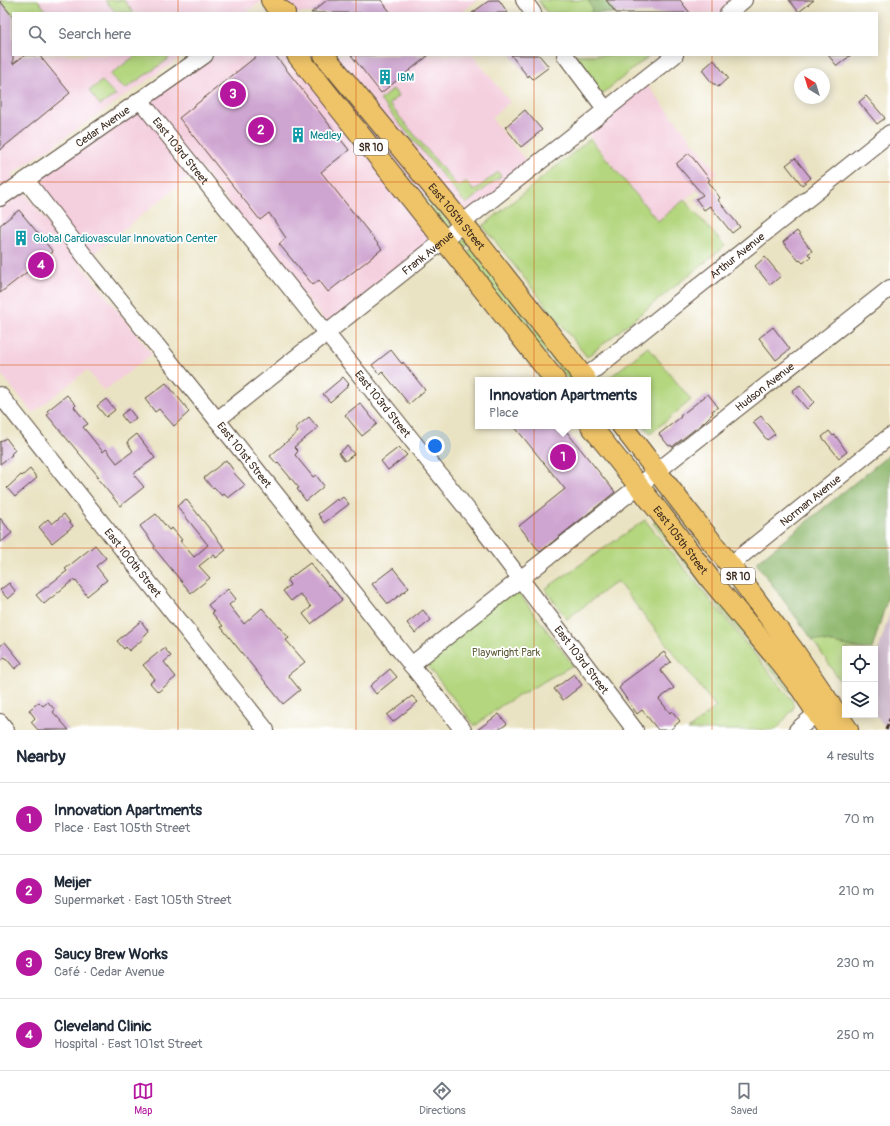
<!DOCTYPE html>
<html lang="en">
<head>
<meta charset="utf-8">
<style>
  body { margin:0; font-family:Pangolin,sans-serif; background:#f6f6f7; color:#1f2937 }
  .controls { position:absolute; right:12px; bottom:12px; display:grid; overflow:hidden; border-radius:0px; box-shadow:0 2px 10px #0003 }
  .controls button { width:36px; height:36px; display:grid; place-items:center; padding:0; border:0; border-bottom:1px solid #e0e1e3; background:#fff; color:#1f2937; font:20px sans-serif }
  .compass { position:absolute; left:794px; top:68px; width:36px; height:36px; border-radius:50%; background:#fff; box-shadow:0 2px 10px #0003; rotate:322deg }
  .you { position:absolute; left:435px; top:446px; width:14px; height:14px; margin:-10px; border:3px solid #fff; border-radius:50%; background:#1a73e8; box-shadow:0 0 0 6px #1a73e833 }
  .badge { display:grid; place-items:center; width:26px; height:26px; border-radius:50%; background:#b5179e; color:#fff; font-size:13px; font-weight:700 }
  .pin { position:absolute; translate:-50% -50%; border:2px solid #fff; box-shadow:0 1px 4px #0006 }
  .popup { position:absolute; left:475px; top:377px; width:176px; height:52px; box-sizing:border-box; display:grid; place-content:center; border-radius:0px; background:#fff; filter:drop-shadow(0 1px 3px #0005); font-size:13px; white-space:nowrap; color:#747a83 }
  .popup b { font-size:15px; color:#1f2937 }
  .popup::after { content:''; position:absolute; left:50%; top:100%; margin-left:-8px; border:8px solid transparent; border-top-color:#fff }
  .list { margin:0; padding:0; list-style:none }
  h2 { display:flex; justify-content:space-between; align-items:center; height:52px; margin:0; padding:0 16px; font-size:17px }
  h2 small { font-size:13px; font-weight:400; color:#747a83 }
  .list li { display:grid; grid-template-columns:26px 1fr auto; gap:12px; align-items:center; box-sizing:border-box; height:72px; padding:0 16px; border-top:1px solid #e0e1e3 }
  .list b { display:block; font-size:15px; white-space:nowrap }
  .list p { margin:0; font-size:13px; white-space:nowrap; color:#747a83 }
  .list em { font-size:13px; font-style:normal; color:#747a83 }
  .icon { flex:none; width:22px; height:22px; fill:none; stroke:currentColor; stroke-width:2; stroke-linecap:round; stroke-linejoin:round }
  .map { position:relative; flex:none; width:890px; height:730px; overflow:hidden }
  .search { position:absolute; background:#fff; box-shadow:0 2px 10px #0003; left:12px; right:12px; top:12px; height:44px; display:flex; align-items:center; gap:10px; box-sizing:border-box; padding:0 14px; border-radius:0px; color:#747a83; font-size:15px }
  .sheet { height:340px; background:#fff }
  nav { display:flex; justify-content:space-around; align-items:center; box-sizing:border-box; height:56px; border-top:1px solid #e0e1e3; background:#fff; font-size:11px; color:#747a83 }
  nav a { display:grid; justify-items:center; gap:2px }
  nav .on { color:#b5179e }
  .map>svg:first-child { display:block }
  .built { fill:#f4cfde }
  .industrial { fill:#d0bdce }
  .green { fill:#b3d67e; stroke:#77804e }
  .forest { fill:#8eb76d; stroke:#647046 }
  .building { fill:#cea4d0 }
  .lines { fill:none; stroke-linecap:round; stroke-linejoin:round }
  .minor-casing { stroke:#554637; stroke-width:18 }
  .major-casing { stroke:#554637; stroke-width:22 }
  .minor { stroke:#fff; stroke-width:16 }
  .major { stroke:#efc469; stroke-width:20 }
  .rail { stroke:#3b2a1e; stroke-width:3; stroke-dasharray:6 3; stroke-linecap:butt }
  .grid { fill:none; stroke:#d7540e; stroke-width:1; stroke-opacity:0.55 }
  .labels { text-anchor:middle; stroke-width:3.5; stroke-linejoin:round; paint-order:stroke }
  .shield { fill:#fff; stroke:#766a62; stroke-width:1 }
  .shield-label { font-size:10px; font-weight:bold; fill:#3b2a1e }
  .culture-label { font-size:11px; fill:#0d838f; stroke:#fff; text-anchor:start }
  .street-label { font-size:11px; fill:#3b2a1e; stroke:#fff }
  .park-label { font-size:11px; fill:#5f5e3b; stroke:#fff }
</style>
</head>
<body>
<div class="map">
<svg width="890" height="730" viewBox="0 0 890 730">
  <rect width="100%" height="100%" fill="#fff"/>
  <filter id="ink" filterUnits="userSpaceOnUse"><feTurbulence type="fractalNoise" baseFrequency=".025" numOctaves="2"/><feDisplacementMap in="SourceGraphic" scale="8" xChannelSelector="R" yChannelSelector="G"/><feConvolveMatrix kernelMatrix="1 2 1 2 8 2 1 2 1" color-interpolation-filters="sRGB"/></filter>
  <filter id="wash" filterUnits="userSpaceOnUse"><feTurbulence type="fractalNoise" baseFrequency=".012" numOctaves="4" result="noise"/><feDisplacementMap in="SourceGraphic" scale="16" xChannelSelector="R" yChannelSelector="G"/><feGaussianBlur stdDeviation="0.9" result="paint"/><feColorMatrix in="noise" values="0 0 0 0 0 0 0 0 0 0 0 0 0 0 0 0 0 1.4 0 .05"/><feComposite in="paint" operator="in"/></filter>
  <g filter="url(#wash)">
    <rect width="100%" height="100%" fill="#eae3c3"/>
    <g class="built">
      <path d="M0 0H264L245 13H13V55H184L11 175 152 354 104 391 87 370 33 413 0 373Z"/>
      <path d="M283 0H477L461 13H265Z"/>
      <path d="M610 0H744L728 13H620Z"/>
      <path d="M205 55H473L510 102 491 118 532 168 329 326 201 168 87 259 26 180Z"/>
      <path d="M643 80 718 173 658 221 583 128Z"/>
    </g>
    <path class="industrial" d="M890 612V730H887L875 715V661Z"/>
    <g class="green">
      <path d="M0 0H38L48 13H13V17Z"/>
      <path d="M105 0H124L134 13H116Z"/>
      <path d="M538 0H606L616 13H547Z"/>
      <path d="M136 55H166L169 59 125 89 110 75Z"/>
      <path d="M572 55H649V56L602 94Z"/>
      <path d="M102 81 116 95 100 105 89 91Z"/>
      <path d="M393 89 398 95 397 97 389 104 458 187 465 182H467L474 191 498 172 501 176 466 204 380 100Z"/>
      <path d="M359 119 429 202 451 221 469 244 461 250Z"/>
      <path d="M590 139 658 221 684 200 725 246 587 357 483 226Z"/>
      <path d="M472 248 575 380H569L552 359 533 342 464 254Z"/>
      <path d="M648 347 691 400 650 434 644 426H648V380L608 379Z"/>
      <path d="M645 520 792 700 794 706 793 709 776 730H688L716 707 617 581 567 619 545 589Z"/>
      <path d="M656 521 800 701 797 702 792 694 731 622 653 523Z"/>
      <path d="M515 588 573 665 502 705 475 726 423 660Z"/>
      <path d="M812 639 864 649H845V688Z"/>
    </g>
    <g class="forest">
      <path d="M588 0H606L614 11V13H591L592 8Z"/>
      <path d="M890 454V590L872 649H864L812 639 756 563Z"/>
    </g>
    <g id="blocks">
      <g class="building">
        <path d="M327 0H381L391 13H311Z"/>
        <path d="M490 0H499L508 13H472Z"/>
        <path d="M606 0H680L690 13H616Z"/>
        <path d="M789 0H814L799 12Z"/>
        <path d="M0 1 13 17V64L25 55H39L70 93 0 150Z"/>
        <path d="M258 55H275L349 150 321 172 382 249 328 292 319 280 313 285 279 244 286 238 269 213 260 220 179 118Z"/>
        <path d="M351 55H429L381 93Z"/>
        <path d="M511 55H539L549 67 533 79 529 75 528 77Z"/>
        <path d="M828 55H851L837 66Z"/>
        <path d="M714 60 728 78 718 87 715 84H713L702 70Z"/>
        <path d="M866 96 885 118 877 124 859 102Z"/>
        <path d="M525 110 542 130 521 147 505 127Z"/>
        <path d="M689 153 710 180 708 181 720 198 718 200 740 227 732 233 710 206 704 210 696 199 703 195 676 164Z"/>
        <path d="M795 158 811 178 802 185 786 165Z"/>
        <path d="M19 210 53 252 0 293V225Z"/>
        <path d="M797 231 812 251 808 254 811 257 803 263 800 260 799 261 783 242Z"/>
        <path d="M765 257 781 276 770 285 755 266Z"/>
        <path d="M773 327 790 349 776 360 759 338Z"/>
        <path d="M391 350 402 364 403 362 425 390 409 404 382 371 379 374 372 365Z"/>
        <path d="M343 377 349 384 347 386V387L330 402 323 394Z"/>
        <path d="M166 383 186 407V408L189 412 174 426 159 409 155 412 145 399Z"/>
        <path d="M800 385 814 402 807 409 792 391Z"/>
        <path d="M708 394 718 407 712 411 713 413 703 423 672 447 671 445 669 446 659 434 681 417 680 416Z"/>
        <path d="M67 395 76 405 74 407 88 424 83 427 103 452 106 449 117 463 133 451 127 442 137 434 155 458 133 474 144 487 120 506 97 478 99 477 47 415 49 414 47 411Z"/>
        <path d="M106 399 115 410 106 417 97 406Z"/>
        <path d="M360 403 377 424 362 436 345 415Z"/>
        <path d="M129 409 136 418 128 424 121 415Z"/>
        <path d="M761 416 775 434 767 440 753 422Z"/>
        <path d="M309 417 318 428 294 447 298 451 295 455 313 477 316 475 324 486 306 501 297 489 299 488 278 463 277 464 270 456 298 432 295 428Z"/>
        <path d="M514 426H562L615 492 540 552 519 526 565 489Z"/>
        <path d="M829 431 833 436 835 435 847 452 839 458 822 437Z"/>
        <path d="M6 438 15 450 11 454 12 455 0 464V442Z"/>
        <path d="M347 446 354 454 345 461 339 453Z"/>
        <path d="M399 447 407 455 388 470 381 461Z"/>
        <path d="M226 460 234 471 233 472 245 485 228 498 224 494 222 496 214 487 212 488 204 478Z"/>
        <path d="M30 469 37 478 15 497 7 488 21 475 22 476Z"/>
        <path d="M343 497 349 504 324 523 318 514 337 499 338 501Z"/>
        <path d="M186 499 226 550 216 558 214 554 199 566 210 578 191 593 154 548 155 546 140 526 156 514 169 530 172 528 182 540 180 541 194 557 208 545 177 506Z"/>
        <path d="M64 514 73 526 52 543 39 527 48 519 52 524Z"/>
        <path d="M0 518 12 533 0 543Z"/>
        <path d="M95 545 106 558 96 566 107 580 87 596 76 581 75 582 73 580 44 604 36 595 67 571 65 569Z"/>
        <path d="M310 563 329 586 330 585 342 600 311 624 303 614 311 607 300 594 291 601 283 591 290 585 287 580Z"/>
        <path d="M393 568 409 588 388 604 372 584Z"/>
        <path d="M9 583 16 592 8 599 0 590Z"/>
        <path d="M228 589 236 599 229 605 244 624 262 608 289 638 286 640 305 662 288 675 300 690 283 704 221 627 223 626 212 613 214 612 208 605Z"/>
        <path d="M423 610 431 620 415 633 407 623Z"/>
        <path d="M141 621 149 632 142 637 143 639 129 651 126 647 124 649 117 641Z"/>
        <path d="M5 642 22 663 15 669 5 657 0 661V646Z"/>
        <path d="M164 648 171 656 164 662 176 677 158 692 150 683 155 679 143 665Z"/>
        <path d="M664 652 671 662 660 670 674 688 659 699 670 713 672 711 680 721 670 730H658L642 710 637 714 619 688 622 685 621 684Z"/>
        <path d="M390 669 397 677 376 694 370 686Z"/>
        <path d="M574 674 582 685 563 700 554 689Z"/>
        <path d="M412 696 418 702 393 722 387 715Z"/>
        <path d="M39 702 43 706 48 702 55 710 53 712 69 730H38L31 722 35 718 29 710Z"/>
        <path d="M499 714 507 724 498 730H477Z"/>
      </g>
    </g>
  </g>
  <g filter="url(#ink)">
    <use href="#blocks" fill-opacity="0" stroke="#554637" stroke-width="1"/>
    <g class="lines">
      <g class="minor-casing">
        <g id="minor">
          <path d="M524 0 533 13"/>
          <path d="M728 13 744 0"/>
          <path d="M565 55 606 110"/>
          <path id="s1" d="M140 100 475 519 635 730"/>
          <path id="s2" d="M26 180 87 259 217 420 463 730"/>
          <path id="s3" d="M0 198 205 55"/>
          <path id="s4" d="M584 378 890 133"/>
          <path id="s5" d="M0 395 266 730"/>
          <path id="s6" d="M217 420 444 240 471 216 675 55"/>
          <path id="s7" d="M730 565 890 436"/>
          <path id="s8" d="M411 665 890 288"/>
          <path d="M0 722 6 730"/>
          <path d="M797 730 817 713"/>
        </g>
      </g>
      <g class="major-casing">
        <g id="major">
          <path d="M271 0 275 6 285 13"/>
          <path d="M297 55 555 380"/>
          <path id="s9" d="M324 55 477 241 586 380"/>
          <path id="s10" d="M591 426 661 514 711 580 783 666 801 689 828 730"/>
          <path d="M622 426 679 500 730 565 792 648 848 730"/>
        </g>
      </g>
      <use href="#minor" class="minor"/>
      <use href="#major" class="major"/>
      <path class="rail" d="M886 730 890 719"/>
    </g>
  </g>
  <path class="grid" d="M178 0V13M356 0V13M534 0V13M712 0V13M178 55V730M356 55V730M534 55V730M712 55V730M0 182H890M0 365H890M0 548H890"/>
  <defs>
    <g id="building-bare" transform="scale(1.2)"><path d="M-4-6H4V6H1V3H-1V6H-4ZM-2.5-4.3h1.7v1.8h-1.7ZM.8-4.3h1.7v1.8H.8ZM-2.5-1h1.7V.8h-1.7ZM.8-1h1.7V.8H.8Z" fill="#0f9aa8" stroke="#fff" stroke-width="2.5" paint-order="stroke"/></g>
  </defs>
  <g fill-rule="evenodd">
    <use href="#building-bare" x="385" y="77"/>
    <use href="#building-bare" x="298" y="135"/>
    <use href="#building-bare" x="21" y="238"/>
  </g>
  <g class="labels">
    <g class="shield">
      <rect x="354" y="139" width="34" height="16" rx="3"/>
      <rect x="721" y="568" width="34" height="16" rx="3"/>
    </g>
    <g class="shield-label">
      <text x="371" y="151">SR 10</text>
      <text x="738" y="580">SR 10</text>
    </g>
    <g class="culture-label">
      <text x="397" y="81">IBM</text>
      <text x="310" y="139">Medley</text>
      <text x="33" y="242">Global Cardiovascular Innovation Center</text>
    </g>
    <g class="street-label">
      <text dy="4" stroke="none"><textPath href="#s3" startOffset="125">Cedar Avenue</textPath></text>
      <text dy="4" stroke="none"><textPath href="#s1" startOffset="65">East 103rd Street</textPath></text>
      <text dy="4" stroke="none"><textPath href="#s9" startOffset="209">East 105th Street</textPath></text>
      <text dy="4" stroke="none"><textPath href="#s6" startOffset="269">Frank Avenue</textPath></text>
      <text dy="4" stroke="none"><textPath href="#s4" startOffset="196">Arthur Avenue</textPath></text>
      <text dy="4" stroke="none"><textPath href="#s8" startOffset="450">Hudson Avenue</textPath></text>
      <text dy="4" stroke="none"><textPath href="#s1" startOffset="389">East 103rd Street</textPath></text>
      <text dy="4" stroke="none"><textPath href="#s2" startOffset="351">East 101st Street</textPath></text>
      <text dy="4" stroke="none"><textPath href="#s7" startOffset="103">Norman Avenue</textPath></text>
      <text dy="4" stroke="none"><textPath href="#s10" startOffset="145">East 105th Street</textPath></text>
      <text dy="4" stroke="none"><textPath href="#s5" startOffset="214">East 100th Street</textPath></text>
      <text dy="4" stroke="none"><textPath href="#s1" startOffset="713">East 103rd Street</textPath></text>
    </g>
    <g class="park-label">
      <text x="506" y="656">Playwright Park</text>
    </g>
  </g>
</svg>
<div class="controls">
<button><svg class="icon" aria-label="locate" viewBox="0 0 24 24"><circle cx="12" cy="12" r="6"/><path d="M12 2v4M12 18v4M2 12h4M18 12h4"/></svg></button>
<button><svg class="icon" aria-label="layers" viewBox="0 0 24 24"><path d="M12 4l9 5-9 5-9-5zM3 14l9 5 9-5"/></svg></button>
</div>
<svg class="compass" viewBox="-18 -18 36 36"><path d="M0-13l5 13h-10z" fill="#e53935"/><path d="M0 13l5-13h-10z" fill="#747a83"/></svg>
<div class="you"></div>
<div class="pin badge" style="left:563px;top:457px">1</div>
<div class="popup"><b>Innovation Apartments</b>Place</div>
<div class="pin badge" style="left:261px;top:130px">2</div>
<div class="pin badge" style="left:233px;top:94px">3</div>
<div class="pin badge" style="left:41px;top:265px">4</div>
<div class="search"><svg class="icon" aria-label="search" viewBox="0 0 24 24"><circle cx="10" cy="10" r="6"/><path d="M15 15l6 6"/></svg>Search here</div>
</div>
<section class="sheet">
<h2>Nearby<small>4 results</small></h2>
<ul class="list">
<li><span class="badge">1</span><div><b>Innovation Apartments</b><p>Place · East 105th Street</p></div><em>70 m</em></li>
<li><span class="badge">2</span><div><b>Meijer</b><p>Supermarket · East 105th Street</p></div><em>210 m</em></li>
<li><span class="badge">3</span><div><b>Saucy Brew Works</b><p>Café · Cedar Avenue</p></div><em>230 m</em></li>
<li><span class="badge">4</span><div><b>Cleveland Clinic</b><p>Hospital · East 101st Street</p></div><em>250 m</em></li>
</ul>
</section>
<nav>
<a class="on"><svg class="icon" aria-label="map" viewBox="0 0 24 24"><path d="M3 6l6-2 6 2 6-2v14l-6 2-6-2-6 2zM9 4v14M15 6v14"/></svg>Map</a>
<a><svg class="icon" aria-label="directions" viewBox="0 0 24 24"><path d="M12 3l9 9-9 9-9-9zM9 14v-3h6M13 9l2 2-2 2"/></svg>Directions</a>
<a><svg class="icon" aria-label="saved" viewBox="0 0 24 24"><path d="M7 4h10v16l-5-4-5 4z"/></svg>Saved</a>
</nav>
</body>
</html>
